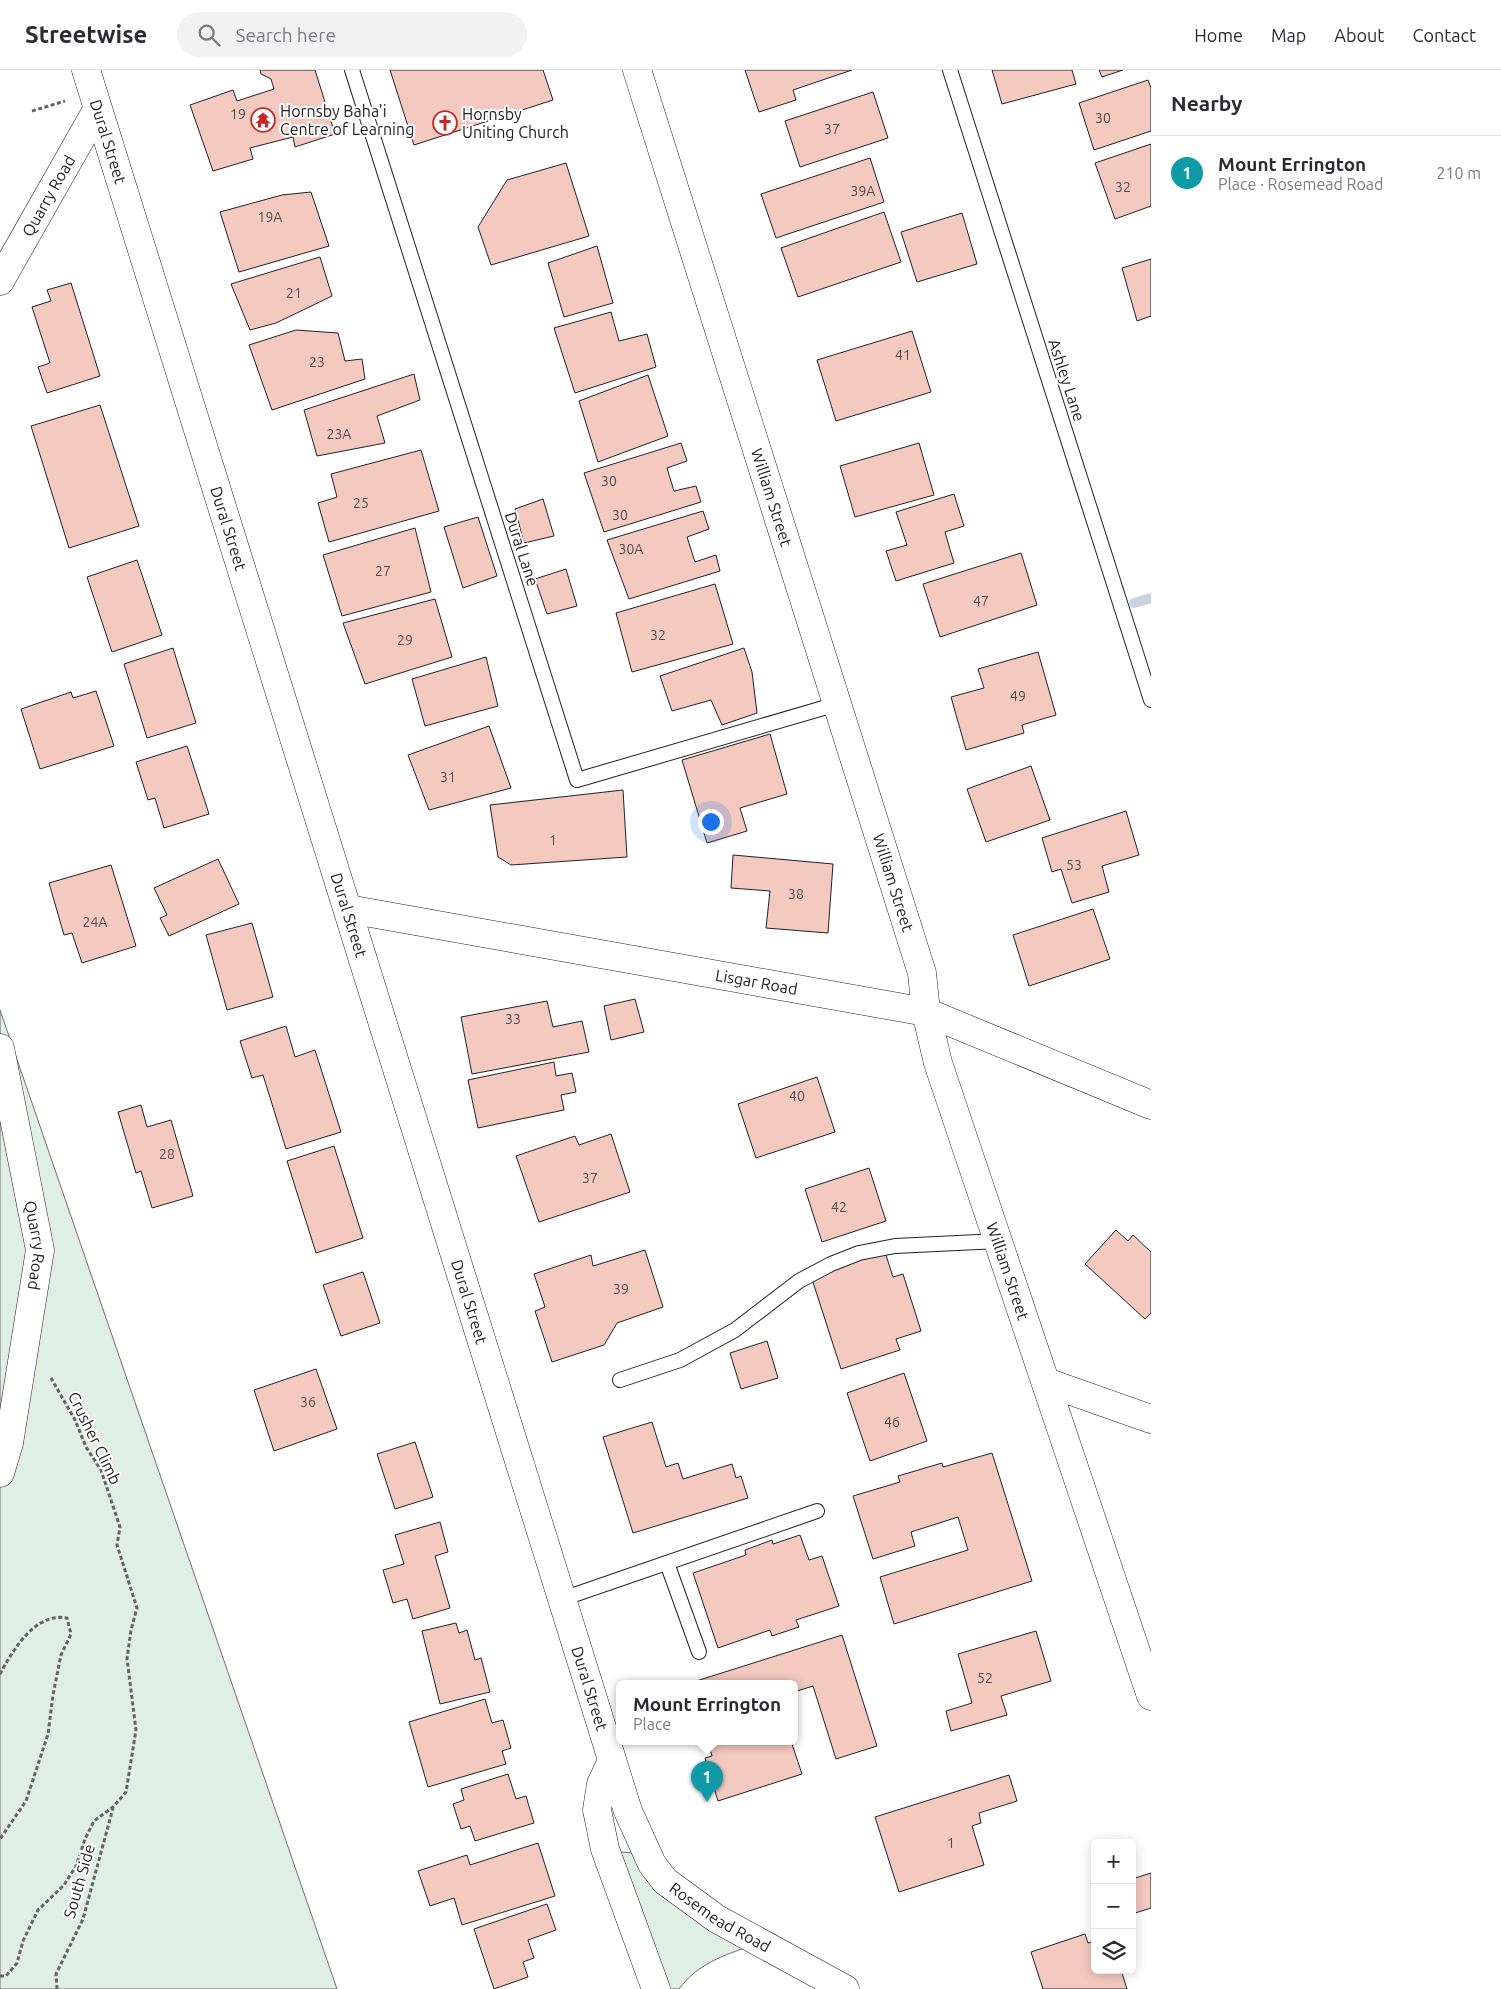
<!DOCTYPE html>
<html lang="en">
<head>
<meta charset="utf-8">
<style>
  body { margin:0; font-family:Ubuntu,sans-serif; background:#f2f2f3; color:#2b2b33 }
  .controls { position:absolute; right:15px; bottom:15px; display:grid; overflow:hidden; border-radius:8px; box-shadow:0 2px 12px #0003 }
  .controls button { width:45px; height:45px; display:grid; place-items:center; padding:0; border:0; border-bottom:1px solid #e1e1e2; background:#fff; color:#2b2b33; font:25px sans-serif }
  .you { position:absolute; left:710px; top:751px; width:18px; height:18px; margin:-12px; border:4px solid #fff; border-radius:50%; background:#1a73e8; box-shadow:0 0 0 8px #1a73e833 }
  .badge { display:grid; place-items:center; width:32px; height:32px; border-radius:50%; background:#0f766e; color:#fff; font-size:16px; font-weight:700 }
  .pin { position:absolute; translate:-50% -41px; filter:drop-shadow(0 1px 2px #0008) }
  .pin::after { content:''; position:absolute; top:26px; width:18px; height:15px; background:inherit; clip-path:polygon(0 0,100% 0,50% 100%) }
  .popup { position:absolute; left:616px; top:1610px; width:182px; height:65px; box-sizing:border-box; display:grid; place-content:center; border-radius:8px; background:#fff; filter:drop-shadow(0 1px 4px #0005); font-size:16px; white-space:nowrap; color:#7c7c81 }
  .popup b { font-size:19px; color:#2b2b33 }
  .popup::after { content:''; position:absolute; left:50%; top:100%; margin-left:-10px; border:10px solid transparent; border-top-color:#fff }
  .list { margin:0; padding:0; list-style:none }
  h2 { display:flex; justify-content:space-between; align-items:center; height:65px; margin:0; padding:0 20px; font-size:21px }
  h2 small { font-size:16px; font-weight:400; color:#7c7c81 }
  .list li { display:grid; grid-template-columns:32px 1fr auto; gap:15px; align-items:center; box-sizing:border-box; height:75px; padding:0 20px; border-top:1px solid #e1e1e2 }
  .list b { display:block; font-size:19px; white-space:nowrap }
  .list p { margin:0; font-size:16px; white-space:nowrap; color:#7c7c81 }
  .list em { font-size:16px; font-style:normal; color:#7c7c81 }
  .icon { flex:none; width:28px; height:28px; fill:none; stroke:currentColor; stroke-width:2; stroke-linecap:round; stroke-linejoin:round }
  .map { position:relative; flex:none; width:1151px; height:1919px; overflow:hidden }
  header { display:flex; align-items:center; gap:30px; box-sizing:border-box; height:70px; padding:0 25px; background:#fff; border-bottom:1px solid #e1e1e2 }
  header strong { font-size:24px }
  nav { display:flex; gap:28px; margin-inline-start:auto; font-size:18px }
  .search { width:350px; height:45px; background:#f2f2f3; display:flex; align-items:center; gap:12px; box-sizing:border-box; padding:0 18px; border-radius:28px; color:#7c7c81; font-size:19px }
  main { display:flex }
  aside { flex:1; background:#fff }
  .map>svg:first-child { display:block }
  .green { fill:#e0efe3; stroke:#6f6f6f }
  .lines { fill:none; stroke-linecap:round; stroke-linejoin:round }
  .stream { stroke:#c7d3dd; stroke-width:10 }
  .building { fill:#f3c9c0; stroke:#222 }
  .lane-casing { stroke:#222; stroke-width:16 }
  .street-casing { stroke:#222; stroke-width:29 }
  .path { stroke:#646464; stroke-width:3; stroke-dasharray:4 2.5; stroke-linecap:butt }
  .lane { stroke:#fff; stroke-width:14 }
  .street { stroke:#fff; stroke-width:28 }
  .labels { text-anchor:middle; stroke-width:4; stroke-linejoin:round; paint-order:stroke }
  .number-label { font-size:14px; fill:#564c4a }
  .poi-label { font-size:16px; fill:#222; stroke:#fff; text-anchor:start }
  .street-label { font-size:16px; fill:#222; stroke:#fff }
</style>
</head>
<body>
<header>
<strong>Streetwise</strong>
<div class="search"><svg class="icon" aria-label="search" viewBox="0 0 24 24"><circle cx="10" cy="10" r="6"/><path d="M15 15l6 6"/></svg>Search here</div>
<nav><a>Home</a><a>Map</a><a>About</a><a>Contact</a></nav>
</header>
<main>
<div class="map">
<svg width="1151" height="1919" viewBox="0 0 1151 1919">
  <rect width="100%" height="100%" fill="#fff"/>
  <g class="green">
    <path d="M0 940 337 1919H0Z"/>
    <path d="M622 1782 632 1783 647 1793 752 1876C725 1884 696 1895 679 1919H665L615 1786Z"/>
  </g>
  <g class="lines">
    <path class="stream" d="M1134 533 1151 528"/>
  </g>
  <g class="building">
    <path d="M260 0H315L335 64 295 77 293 67 250 78 253 89 213 101 190 35 233 20 237 31 274 19 271 9 261 4Z"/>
    <path d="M390 0H543L553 30 414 75Z"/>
    <path d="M745 0H852L793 20 796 30 759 42Z"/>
    <path d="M992 0H1072L1076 14 1002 34Z"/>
    <path d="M1099 0H1123L1102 7Z"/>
    <path d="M1148 10 1151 18V61L1094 80 1079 33Z"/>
    <path d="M873 22 888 68 800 97 785 51Z"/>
    <path d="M1151 74V136L1115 149 1095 93Z"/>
    <path d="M870 88 884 132 776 168 761 124Z"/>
    <path d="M566 93 589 166 491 195 478 157 507 110Z"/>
    <path d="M311 122 329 176 239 202 220 142 282 125Z"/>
    <path d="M884 142 901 192 798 227 781 178Z"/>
    <path d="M962 143 977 194 917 212 901 162Z"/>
    <path d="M597 176 613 233 564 247 548 193Z"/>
    <path d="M320 187 332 226 276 253 250 260 231 214Z"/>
    <path d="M1151 189V246L1137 251 1122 198Z"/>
    <path d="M71 213 100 306 47 323 38 297 50 293 32 237 51 231 47 220Z"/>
    <path d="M611 242 619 271 647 264 656 297 575 323 554 258Z"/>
    <path d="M296 260 338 263 345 291 362 289 365 309 272 340 249 275Z"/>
    <path d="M912 261 931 322 836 351 817 290Z"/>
    <path d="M414 304 420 330 377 346 385 373 317 386 304 340Z"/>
    <path d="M648 305 668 366 598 392 579 331Z"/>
    <path d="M100 335 139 456 69 478 31 356Z"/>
    <path d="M681 373 687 391 667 398 674 421 696 416 701 432 604 462 584 403Z"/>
    <path d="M919 373 934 425 855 447 840 396Z"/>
    <path d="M421 380 439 441 329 472 318 433 337 427 331 404Z"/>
    <path d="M954 424 964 456 945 462 954 493 896 511 886 481 907 475 896 442Z"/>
    <path d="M543 429 554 466 524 473 515 439Z"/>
    <path d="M703 441 709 459 687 467 695 492 716 485 720 501 629 529 607 470Z"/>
    <path d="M478 447 497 506 463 518 444 457Z"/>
    <path d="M415 458 431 522 342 546 323 485Z"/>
    <path d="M1021 483 1037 535 940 567 923 514Z"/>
    <path d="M137 490 162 565 112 582 87 507Z"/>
    <path d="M566 499 577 536 547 544 535 509Z"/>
    <path d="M715 514 733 574 632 602 616 543Z"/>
    <path d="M435 529 452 587 365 614 343 553Z"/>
    <path d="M173 578 196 653 147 668 124 594Z"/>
    <path d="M744 578 752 602 757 643 722 655 711 630 672 641 660 606Z"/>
    <path d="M1038 582 1056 645 1022 655 1024 663 966 680 951 627 984 618 978 599Z"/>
    <path d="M486 587 498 636 425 656 412 609Z"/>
    <path d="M96 621 114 676 40 699 21 639 71 622 73 628Z"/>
    <path d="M489 656 511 718 429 740 408 685Z"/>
    <path d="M770 664 787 724 740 738 747 761 707 773 682 690Z"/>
    <path d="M187 676 209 744 164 758 155 728 148 730 136 692Z"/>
    <path d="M1031 696 1050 750 986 772 967 719Z"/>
    <path d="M623 720 627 787 511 795 498 787 490 735Z"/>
    <path d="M1126 741 1139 785 1102 796 1109 822 1072 833 1061 799 1052 802 1042 768Z"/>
    <path d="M733 785 833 794 828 863 766 858 770 821 731 818Z"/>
    <path d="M218 789 239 834 169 866 160 848 167 845 154 818Z"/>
    <path d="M111 795 136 876 82 893 72 863 64 865 49 813Z"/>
    <path d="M1093 839 1110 889 1029 916 1013 865Z"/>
    <path d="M252 853 273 927 227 940 206 865Z"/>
    <path d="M635 929 644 962 611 970 604 936Z"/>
    <path d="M547 931 553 957 582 951 589 982 472 1004 461 947Z"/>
    <path d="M286 956 295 987 315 980 341 1062 286 1079 263 1005 252 1008 240 971Z"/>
    <path d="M554 992 556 1006 572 1003 576 1022 561 1025 564 1040 478 1058 468 1010Z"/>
    <path d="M817 1007 835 1062 756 1088 738 1034Z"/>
    <path d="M141 1035 147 1057 171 1050 193 1126 152 1138 141 1101 136 1103 118 1042Z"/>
    <path d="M611 1064 630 1122 539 1152 516 1086 575 1066 579 1075Z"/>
    <path d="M334 1076 363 1168 316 1183 287 1091Z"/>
    <path d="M869 1098 886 1151 822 1172 805 1119Z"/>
    <path d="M1116 1160 1128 1171 1133 1165 1151 1182V1243L1145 1249 1085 1194Z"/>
    <path d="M645 1180 663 1237 617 1253 604 1275 552 1292 535 1241 545 1237 534 1204 591 1185 593 1196Z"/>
    <path d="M885 1182 893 1207 903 1204 921 1261 896 1269 900 1280 841 1299 811 1206Z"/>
    <path d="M363 1202 380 1253 341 1266 323 1215Z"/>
    <path d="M767 1271 778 1308 741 1319 730 1283Z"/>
    <path d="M316 1299 337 1359 274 1381 254 1320Z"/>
    <path d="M904 1303 927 1371 870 1391 847 1323Z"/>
    <path d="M652 1352 666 1397 678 1393 683 1409 732 1394 736 1408 741 1406 748 1428 633 1463 603 1367Z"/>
    <path d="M415 1372 433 1427 395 1439 377 1384Z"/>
    <path d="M992 1383 1032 1511 894 1554 880 1507 968 1480 958 1447 911 1462 915 1476 873 1489 853 1426 900 1412 898 1406 942 1393 943 1397Z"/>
    <path d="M440 1452 448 1482 435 1486 450 1538 413 1549 407 1529 393 1533 383 1500 404 1494 395 1465Z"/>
    <path d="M800 1465 809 1490 822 1486 839 1536 796 1550 799 1557 772 1566 770 1560 718 1578 693 1503 746 1485 745 1480 772 1470 773 1474Z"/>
    <path d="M456 1553 459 1563 467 1560 475 1590 481 1588 490 1622 440 1634 422 1561Z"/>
    <path d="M1036 1561 1051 1611 1001 1626 1007 1645 951 1661 946 1641 972 1633 958 1584Z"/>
    <path d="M842 1565 877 1676 836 1689 813 1616 794 1622V1613H690Z"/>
    <path d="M485 1629 492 1653 503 1650 511 1678 502 1681 506 1694 428 1717 409 1652Z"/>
    <path d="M708 1671H791L802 1704 718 1731 705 1688 712 1686Z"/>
    <path d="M508 1704 516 1729 526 1726 534 1753 475 1771 470 1756 461 1759 453 1734 464 1730 461 1719Z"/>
    <path d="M1009 1705 1017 1731 979 1743 981 1753 972 1756 984 1795 899 1822 875 1747Z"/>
    <path d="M538 1773 555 1826 462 1855 454 1828 430 1836 418 1801 467 1785 470 1795Z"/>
    <path d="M1151 1803V1838L1132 1844V1809Z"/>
    <path d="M547 1834 556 1860 528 1870 534 1888 523 1892 528 1907 494 1919 474 1859Z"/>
    <path d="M1085 1864 1088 1873 1095 1871V1900H1121L1127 1919H1043L1031 1882Z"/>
  </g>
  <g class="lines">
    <g class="lane-casing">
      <g id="lane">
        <path d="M352 0 577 710 837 634"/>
        <path d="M950 0 1151 630"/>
        <path d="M620 1310 680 1290 735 1260 799 1211 831 1194 859 1183 895 1176 999 1171"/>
        <path d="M667 1493 699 1582"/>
        <path d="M562 1529 817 1441"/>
      </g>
    </g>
    <g class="street-casing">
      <g id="street">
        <path id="s1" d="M86 0 628 1741 652 1794 665 1811 717 1849 845 1919"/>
        <path id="s2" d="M637 0 922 903 926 942 938 993 1151 1626"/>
        <path id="s3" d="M0 211 97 40"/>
        <path id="s4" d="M348 839 926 942 1151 1035"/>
        <path id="s5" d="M0 978 40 1180 9 1373 0 1403"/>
        <path d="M1046 1312 1151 1349"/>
        <path d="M612 1691 601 1714 597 1740 605 1779 656 1919"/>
      </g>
    </g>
    <g class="path">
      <path d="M32 41 65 31"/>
      <path d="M0 1604C13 1580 35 1542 67 1548L71 1564 61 1585 53 1625 48 1664 26 1731 0 1769"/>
      <path d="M0 1906H6L17 1893 23 1871 38 1840 64 1815 76 1796 85 1769 94 1751 113 1737 126 1722 136 1660 127 1589 131 1560 137 1538 117 1475 120 1457 101 1400 86 1377 75 1350 51 1308"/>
      <path d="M57 1919 56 1904 83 1849 113 1738"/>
    </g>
    <use href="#lane" class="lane"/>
    <use href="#street" class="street"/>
  </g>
  <defs>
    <g id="temple-ring" transform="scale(1.25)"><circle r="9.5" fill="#fff" stroke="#c62828" stroke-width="1.5"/><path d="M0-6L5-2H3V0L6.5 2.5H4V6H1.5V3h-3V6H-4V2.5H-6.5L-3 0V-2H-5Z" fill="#c62828"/></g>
    <g id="church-ring" transform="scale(1.25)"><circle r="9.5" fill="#fff" stroke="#c62828" stroke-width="1.5"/><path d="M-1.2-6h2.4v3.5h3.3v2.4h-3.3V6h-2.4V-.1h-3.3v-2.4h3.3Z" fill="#c62828"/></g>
  </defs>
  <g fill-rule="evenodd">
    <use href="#temple-ring" x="263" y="50"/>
    <use href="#church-ring" x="445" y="53"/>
  </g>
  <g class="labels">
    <g class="number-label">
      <text x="238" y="49">19</text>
      <text x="1103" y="53">30</text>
      <text x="832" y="64">37</text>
      <text x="1123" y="122">32</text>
      <text x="863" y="126">39A</text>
      <text x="270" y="152">19A</text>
      <text x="294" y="228">21</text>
      <text x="903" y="290">41</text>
      <text x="317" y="297">23</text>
      <text x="339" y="369">23A</text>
      <text x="609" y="416">30</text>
      <text x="361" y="438">25</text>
      <text x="620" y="450">30</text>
      <text x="631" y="484">30A</text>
      <text x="383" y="506">27</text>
      <text x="981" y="536">47</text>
      <text x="658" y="570">32</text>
      <text x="405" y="575">29</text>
      <text x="1018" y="631">49</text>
      <text x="448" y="712">31</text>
      <text x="553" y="775">1</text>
      <text x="1074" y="800">53</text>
      <text x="796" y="829">38</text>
      <text x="95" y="857">24A</text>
      <text x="513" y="954">33</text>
      <text x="797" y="1031">40</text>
      <text x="167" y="1089">28</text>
      <text x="590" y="1113">37</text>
      <text x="839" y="1142">42</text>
      <text x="621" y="1224">39</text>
      <text x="308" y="1337">36</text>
      <text x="892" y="1357">46</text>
      <text x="985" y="1613">52</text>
      <text x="951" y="1778">1</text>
    </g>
    <g class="poi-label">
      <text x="280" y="47">Hornsby Baha'i<tspan x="280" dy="18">Centre of Learning</tspan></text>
      <text x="462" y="50">Hornsby<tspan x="462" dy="18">Uniting Church</tspan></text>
    </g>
    <g class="street-label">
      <text dy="6" stroke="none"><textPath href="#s1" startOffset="75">Dural Street</textPath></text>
      <text dy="6" stroke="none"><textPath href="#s3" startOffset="98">Quarry Road</textPath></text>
      <text transform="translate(1067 310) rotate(72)" y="6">Ashley Lane</text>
      <text dy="6" stroke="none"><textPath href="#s2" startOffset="448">William Street</textPath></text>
      <text dy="6" stroke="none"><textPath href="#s1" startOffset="480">Dural Street</textPath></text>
      <text transform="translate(522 479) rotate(72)" y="6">Dural Lane</text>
      <text dy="6" stroke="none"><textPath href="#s2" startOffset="852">William Street</textPath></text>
      <text dy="6" stroke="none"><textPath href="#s1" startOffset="885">Dural Street</textPath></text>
      <text dy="6" stroke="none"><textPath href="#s4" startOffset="415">Lisgar Road</textPath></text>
      <text dy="6" stroke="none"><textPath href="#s5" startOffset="201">Quarry Road</textPath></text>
      <text dy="6" stroke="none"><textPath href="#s2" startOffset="1258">William Street</textPath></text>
      <text dy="6" stroke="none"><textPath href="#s1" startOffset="1290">Dural Street</textPath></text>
      <text transform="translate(95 1368) rotate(64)" y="6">Crusher Climb</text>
      <text dy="6" stroke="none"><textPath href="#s1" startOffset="1695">Dural Street</textPath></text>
      <text transform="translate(79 1811) rotate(-74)" y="6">South Side</text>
      <text dy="6" stroke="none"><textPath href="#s1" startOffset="1969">Rosemead Road</textPath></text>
    </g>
  </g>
</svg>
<div class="controls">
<button>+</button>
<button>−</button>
<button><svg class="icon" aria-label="layers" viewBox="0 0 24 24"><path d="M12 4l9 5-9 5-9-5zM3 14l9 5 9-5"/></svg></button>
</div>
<div class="you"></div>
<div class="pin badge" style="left:707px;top:1732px;background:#0f9aa8">1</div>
<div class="popup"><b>Mount Errington</b>Place</div>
</div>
<aside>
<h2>Nearby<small></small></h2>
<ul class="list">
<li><span class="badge" style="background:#0f9aa8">1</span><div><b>Mount Errington</b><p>Place · Rosemead Road</p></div><em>210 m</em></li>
</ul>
</aside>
</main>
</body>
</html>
